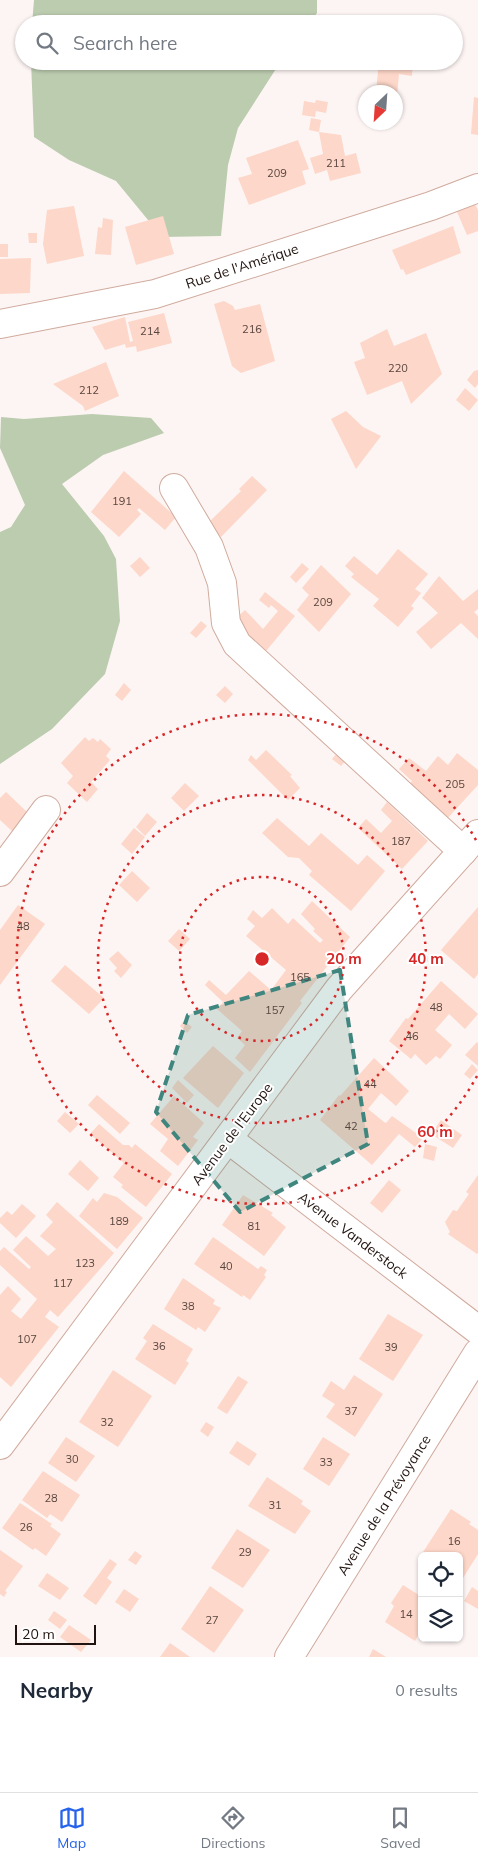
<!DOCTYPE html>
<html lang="en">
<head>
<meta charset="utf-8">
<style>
  body { margin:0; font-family:Mulish,sans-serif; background:#f2f2f3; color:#1f2937 }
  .controls { position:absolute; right:15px; bottom:15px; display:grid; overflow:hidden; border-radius:8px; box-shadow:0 1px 4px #0004 }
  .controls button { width:45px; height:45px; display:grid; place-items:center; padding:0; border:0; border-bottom:1px solid #e0e1e3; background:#fff; color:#1f2937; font:25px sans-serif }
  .compass { position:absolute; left:358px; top:85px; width:45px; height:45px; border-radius:50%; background:#fff; box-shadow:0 1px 4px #0004; rotate:205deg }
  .scale { position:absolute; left:15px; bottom:12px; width:81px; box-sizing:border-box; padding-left:5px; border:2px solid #211410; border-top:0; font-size:14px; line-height:18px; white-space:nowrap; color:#211410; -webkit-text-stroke:4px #fff; paint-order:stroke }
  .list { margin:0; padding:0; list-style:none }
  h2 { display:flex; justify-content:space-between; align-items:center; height:65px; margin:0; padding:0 20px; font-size:21px }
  h2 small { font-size:16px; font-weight:400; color:#747a83 }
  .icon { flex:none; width:28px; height:28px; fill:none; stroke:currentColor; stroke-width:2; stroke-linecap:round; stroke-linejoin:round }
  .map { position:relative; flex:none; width:478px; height:1657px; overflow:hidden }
  .search { position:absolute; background:#fff; box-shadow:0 1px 4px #0004; left:15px; right:15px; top:15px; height:55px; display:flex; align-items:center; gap:12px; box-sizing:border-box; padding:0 18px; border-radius:28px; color:#747a83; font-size:19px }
  .sheet { height:135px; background:#fff }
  nav { display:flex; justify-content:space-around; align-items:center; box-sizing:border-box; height:70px; border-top:1px solid #e0e1e3; background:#fff; font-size:14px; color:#747a83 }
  nav a { display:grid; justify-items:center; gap:2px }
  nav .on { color:#2563eb }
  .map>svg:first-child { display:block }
  .green { fill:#bcccaf }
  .building { fill:#fdd7c9 }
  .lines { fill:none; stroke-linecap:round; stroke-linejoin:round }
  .minor-casing { stroke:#d0ab9e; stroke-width:30 }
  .minor { stroke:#fff; stroke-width:28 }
  .marked { fill:#3f867f; fill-opacity:0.2; stroke:#3f867f; stroke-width:4; stroke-dasharray:10 6; stroke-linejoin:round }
  .ring { fill:none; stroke:#d62828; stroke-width:2.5; stroke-dasharray:2.5 5 }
  .labels { text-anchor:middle; stroke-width:4; stroke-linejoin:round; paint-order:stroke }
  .number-label { font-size:11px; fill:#58453e }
  .street-label { font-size:14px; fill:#211410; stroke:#fff }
  .centre { fill:#d62828; stroke:#fff; stroke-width:2.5 }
  .ring-label { font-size:15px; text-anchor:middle; font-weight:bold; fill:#d62828; stroke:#fff; stroke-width:4; stroke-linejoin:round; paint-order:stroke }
</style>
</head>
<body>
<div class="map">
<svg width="478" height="1657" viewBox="0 0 478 1657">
  <rect width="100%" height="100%" fill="#fdf5f3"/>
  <g class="green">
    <path d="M34 0H317V13L309 24H32Z"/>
    <path d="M31 61H281L238 128 228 165 221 236 162 237 116 181 69 160 34 137Z"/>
    <path d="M92 414 151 418 164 433 103 455 62 484 104 536 116 559 120 621 105 674 52 729 0 764V532L11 527 25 505 0 448 1 417 24 419Z"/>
  </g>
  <g class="building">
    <path d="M379 61H413L412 76 399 74 397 96 396 92H376Z"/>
    <path d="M474 97 478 98V135L471 134Z"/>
    <path d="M316 100 328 102 326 113 316 111 315 117 302 115 304 101 315 103Z"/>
    <path d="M311 118 321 120 319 132 309 130Z"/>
    <path d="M319 132 341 135 345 156 356 153 361 173 330 181 327 170 315 174 310 158 323 154Z"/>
    <path d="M298 140 309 169 302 171 306 184 249 205 238 178 252 174 246 158Z"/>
    <path d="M475 204 478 210V231L467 235 457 212Z"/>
    <path d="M74 206 84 256 47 264 43 244 47 210Z"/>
    <path d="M163 216 174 254 136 265 125 227Z"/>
    <path d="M103 218 113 220 111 255 95 254 98 227 102 228Z"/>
    <path d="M453 226 461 253 406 275 403 269 401 270 392 250Z"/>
    <path d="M28 233H37V243H29Z"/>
    <rect x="0" y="244" width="8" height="13"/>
    <path d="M31 258 30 293 0 294V259Z"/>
    <path d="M224 301 233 306 235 310 260 304 275 361 241 373 232 366 214 304Z"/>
    <path d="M164 313 172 343 137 352 136 346 126 348 125 344 105 350 92 327 125 317 130 342 133 341 128 322Z"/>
    <path d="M387 329 394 346 426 333 442 374 411 404 402 381 367 395 354 362 365 358 360 343Z"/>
    <path d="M106 362 119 396 85 411 83 406 53 384Z"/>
    <path d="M478 370V384L475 388 467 380 474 371Z"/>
    <path d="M465 388 478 400 469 411 456 400Z"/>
    <path d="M346 411 363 427 381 436 356 469 331 419Z"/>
    <path d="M124 471 176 517 165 530 139 508 137 510 141 514 119 537 91 512Z"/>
    <path d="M252 476 267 490 221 537 207 524 241 491 239 489Z"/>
    <path d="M398 549 428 574 415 589 421 593 411 606 414 608 398 627 373 606 379 599 351 577 354 574 345 566 354 556 377 575Z"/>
    <path d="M140 557 150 568 140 577 130 566Z"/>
    <path d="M302 563 309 569 296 583 290 577Z"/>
    <path d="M321 565 351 594 319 632 297 610 309 595 302 588Z"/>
    <path d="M439 576 463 601 478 589V609L474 612 478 616V639L461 623 431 649 416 632 438 613 422 598Z"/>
    <path d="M265 592 295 616 262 656 230 624 245 610 263 629 278 611 271 605 269 608 259 600Z"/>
    <path d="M201 621 207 626 196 638 190 633Z"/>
    <path d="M124 683 131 690 122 701 115 695Z"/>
    <path d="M225 686 233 694 225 703 216 695Z"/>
    <path d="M85 737 89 741 93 738 98 742 100 739 111 749 106 756 110 760 91 782 98 789 87 802 67 783 73 776 61 763Z"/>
    <path d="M266 750 292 775 290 776 300 788 288 800 248 760 251 755 256 760Z"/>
    <path d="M338 752 347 759 341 766 332 759Z"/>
    <path d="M457 753 478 770V785L445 821 408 786 412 781 399 769 409 758 426 771 438 756 448 765Z"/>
    <path d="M185 783 199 796 184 811 171 798Z"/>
    <path d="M6 792 28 813 12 831 0 820V798Z"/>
    <path d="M387 802 428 841 402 869 358 828 366 819 381 833 392 821 381 810Z"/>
    <path d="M147 813 157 822 145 836 136 827Z"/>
    <path d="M277 818 309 846 321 833 358 865 367 855 385 871 351 911 309 875 312 871 299 858 288 857 262 833Z"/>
    <path d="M134 828 145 837 132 854 121 844Z"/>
    <path d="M132 871 150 888 137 902 119 885Z"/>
    <path d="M312 901 350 937 300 1001 302 1003 250 1072 235 1058 245 1045 237 1038 242 1031 217 1009 223 1002 205 985 209 980 226 995 249 971 271 990 286 970 246 936 255 926 247 919 253 910 262 918 272 908 288 924 293 918 320 943 323 940 313 931 315 929 301 914Z"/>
    <path d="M18 905 45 924 0 985V930Z"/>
    <path d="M478 907V974L474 979 441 950Z"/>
    <path d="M179 929 190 939 179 951 168 941Z"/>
    <path d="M118 951 132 965 121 978 114 971 117 968 109 959Z"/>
    <path d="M65 965 104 998 89 1014 51 981Z"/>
    <path d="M441 981 478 1014 465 1029 449 1014 435 1030 452 1045 440 1059 436 1056 426 1065 415 1054 411 1059 389 1041 406 1018 408 1019Z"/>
    <path d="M184 1021 192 1027 187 1033 180 1026Z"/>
    <path d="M477 1042 478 1043V1066L465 1055Z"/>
    <path d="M213 1046 244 1073 218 1108 183 1078Z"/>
    <path d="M374 1058 409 1091 396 1106 381 1093 368 1109 384 1122 386 1123 392 1116 423 1138 415 1147 399 1134 372 1165 320 1120 339 1095 340 1096Z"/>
    <path d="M472 1064 478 1070 470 1079 464 1074Z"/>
    <path d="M178 1080 194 1095 187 1103 172 1088Z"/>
    <path d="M97 1095 130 1123 120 1134 88 1105Z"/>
    <path d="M174 1096 204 1123 193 1137 198 1140 178 1166 160 1151 168 1139 150 1124Z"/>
    <path d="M65 1112 79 1124 70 1133 57 1121Z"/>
    <path d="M441 1120 462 1135 453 1148 431 1134Z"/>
    <path d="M99 1124 123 1145H129L132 1148 135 1144 172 1174 146 1207 121 1187 123 1185 113 1177 124 1163 90 1134Z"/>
    <path d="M425 1144 437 1147 434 1161 423 1158Z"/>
    <path d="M80 1160 99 1178 88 1191 68 1174Z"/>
    <path d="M478 1175V1253L477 1254 448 1234 450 1232 445 1222 453 1210 457 1211 469 1194 466 1192Z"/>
    <path d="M389 1180 401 1190 382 1213 370 1203Z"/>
    <path d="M104 1193 117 1197 143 1218 117 1249 79 1216 93 1198 97 1202Z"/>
    <path d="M243 1195 273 1213 271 1215 286 1227 264 1256 222 1225Z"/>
    <path d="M57 1202 114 1253 58 1317 50 1310 45 1317 59 1327 11 1387 0 1377V1295L8 1286 21 1299 11 1311 21 1319 37 1299 0 1265V1251L4 1247 29 1269 31 1267 13 1250 26 1236 48 1256 56 1249 40 1236 53 1222 46 1215Z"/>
    <path d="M22 1204 36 1216 16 1238 0 1223V1218L7 1211 12 1215Z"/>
    <path d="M213 1237 258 1269 261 1266 267 1270 264 1275 266 1277 250 1300 243 1295 242 1297 194 1264Z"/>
    <path d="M183 1278 215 1300 213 1304 221 1308 205 1332 198 1327 196 1330 164 1309Z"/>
    <path d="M388 1314 423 1335 393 1381 359 1359Z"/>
    <path d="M153 1324 193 1349 186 1361 189 1363 175 1385 135 1359 147 1341 143 1338Z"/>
    <path d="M113 1370 152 1396 118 1447 79 1422Z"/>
    <path d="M354 1375 383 1394 355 1437 326 1417 335 1404 322 1396 331 1381 344 1390Z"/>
    <path d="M238 1376 248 1382 227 1414 217 1408Z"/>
    <path d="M206 1422 214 1427 208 1437 200 1431Z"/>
    <path d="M66 1437 95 1456 76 1482 48 1463Z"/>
    <path d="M323 1437 350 1454 329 1486 303 1469Z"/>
    <path d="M237 1441 257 1454 249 1466 229 1453Z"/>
    <path d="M43 1471 80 1495 62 1522 50 1514 47 1518 22 1500Z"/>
    <path d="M267 1477 303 1501 301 1504 311 1511 295 1534 248 1506Z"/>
    <path d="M20 1503 52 1524 50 1526 61 1534 46 1556 35 1548 33 1550 2 1528Z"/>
    <path d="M451 1509 471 1522 469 1524 478 1530V1554L463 1578 459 1576V1556H429L423 1552Z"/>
    <path d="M237 1529 270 1550 243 1588 211 1568Z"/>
    <path d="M0 1550 23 1566 5 1591 7 1592 4 1597 0 1594Z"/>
    <path d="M135 1551 142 1556 136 1565 128 1560Z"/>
    <path d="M110 1559 117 1564 107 1578 112 1582 96 1605 83 1596Z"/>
    <path d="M47 1573 69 1588 60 1600 38 1586Z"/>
    <path d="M403 1585 422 1597V1635L419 1634 415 1641 385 1622 394 1606 391 1603Z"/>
    <path d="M210 1586 244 1610 214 1653 181 1629Z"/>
    <path d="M472 1587 478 1591V1609L464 1601Z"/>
    <path d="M124 1589 139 1599 130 1612 115 1602Z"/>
    <path d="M54 1611 67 1620 60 1629 48 1620Z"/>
    <path d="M69 1625 91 1640 81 1652 60 1637Z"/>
    <path d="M170 1643 190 1657H160Z"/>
    <path d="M373 1649 386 1657H369Z"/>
  </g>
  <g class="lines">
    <g class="minor-casing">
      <g id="minor">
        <path d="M0 324 155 294 431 206 478 188"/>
        <path d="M174 488 209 547 222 583 226 623 237 644 463 851"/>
        <path d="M0 872 46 810"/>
        <path d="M228 1139 478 1330"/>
        <path d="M0 1445 339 989 478 834"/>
        <path d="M289 1657 478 1353"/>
      </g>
    </g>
    <use href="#minor" class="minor"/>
  </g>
  <path class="marked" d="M340 970 368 1144 240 1212 156 1112 188 1015Z"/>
  <g class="ring">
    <circle cx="262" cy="959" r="82"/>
    <circle cx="262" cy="959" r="164"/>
    <path d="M477 1076A245 245 0 1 1 477 842"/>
  </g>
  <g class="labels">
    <g class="number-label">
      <text x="336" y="167">211</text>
      <text x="277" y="177">209</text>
      <text x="252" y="333">216</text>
      <text x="150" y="335">214</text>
      <text x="398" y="372">220</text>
      <text x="89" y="394">212</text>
      <text x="122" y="505">191</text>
      <text x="323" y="606">209</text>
      <text x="455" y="788">205</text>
      <text x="401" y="845">187</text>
      <text x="23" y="930">48</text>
      <text x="300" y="981">165</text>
      <text x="436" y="1011">48</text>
      <text x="275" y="1014">157</text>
      <text x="412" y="1040">46</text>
      <text x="370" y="1088">44</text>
      <text x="351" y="1130">42</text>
      <text x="119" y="1225">189</text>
      <text x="254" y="1230">81</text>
      <text x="85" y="1267">123</text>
      <text x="226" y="1270">40</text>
      <text x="63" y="1287">117</text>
      <text x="188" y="1310">38</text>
      <text x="27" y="1343">107</text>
      <text x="159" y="1350">36</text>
      <text x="391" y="1351">39</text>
      <text x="351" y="1415">37</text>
      <text x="107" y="1426">32</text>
      <text x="72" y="1463">30</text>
      <text x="326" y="1466">33</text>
      <text x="51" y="1502">28</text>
      <text x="275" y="1509">31</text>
      <text x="26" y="1531">26</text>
      <text x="454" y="1545">16</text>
      <text x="245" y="1556">29</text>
      <text x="406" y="1618">14</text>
      <text x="212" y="1624">27</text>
    </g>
    <g class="street-label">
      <text transform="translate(242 266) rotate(-18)" y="5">Rue de l'Amérique</text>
      <text transform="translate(232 1134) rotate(-53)" y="5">Avenue de l'Europe</text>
      <text transform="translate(353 1235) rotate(37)" y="5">Avenue Vanderstock</text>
      <text transform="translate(384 1505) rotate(-58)" y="5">Avenue de la Prévoyance</text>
    </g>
  </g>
  <circle cx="262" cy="959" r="8" class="centre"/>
  <g class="ring-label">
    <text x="344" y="964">20 m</text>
    <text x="426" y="964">40 m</text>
    <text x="435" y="1137">60 m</text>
  </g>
</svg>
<div class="controls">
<button><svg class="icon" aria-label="locate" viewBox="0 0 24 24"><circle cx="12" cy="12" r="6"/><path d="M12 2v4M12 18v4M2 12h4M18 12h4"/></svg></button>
<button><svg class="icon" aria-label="layers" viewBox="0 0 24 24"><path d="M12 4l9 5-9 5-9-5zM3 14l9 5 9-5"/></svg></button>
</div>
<svg class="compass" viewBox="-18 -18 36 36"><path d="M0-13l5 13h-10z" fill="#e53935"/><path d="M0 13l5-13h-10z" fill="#747a83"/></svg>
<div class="scale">20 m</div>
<div class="search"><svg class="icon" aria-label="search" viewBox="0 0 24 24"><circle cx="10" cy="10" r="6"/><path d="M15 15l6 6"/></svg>Search here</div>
</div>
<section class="sheet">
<h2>Nearby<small>0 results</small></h2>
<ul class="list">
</ul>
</section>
<nav>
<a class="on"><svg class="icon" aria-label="map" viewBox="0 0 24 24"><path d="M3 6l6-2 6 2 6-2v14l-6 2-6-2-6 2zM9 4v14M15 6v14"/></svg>Map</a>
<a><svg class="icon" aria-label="directions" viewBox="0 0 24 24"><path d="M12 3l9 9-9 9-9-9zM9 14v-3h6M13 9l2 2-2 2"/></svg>Directions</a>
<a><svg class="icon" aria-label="saved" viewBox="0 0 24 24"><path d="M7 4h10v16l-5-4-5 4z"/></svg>Saved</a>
</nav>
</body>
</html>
